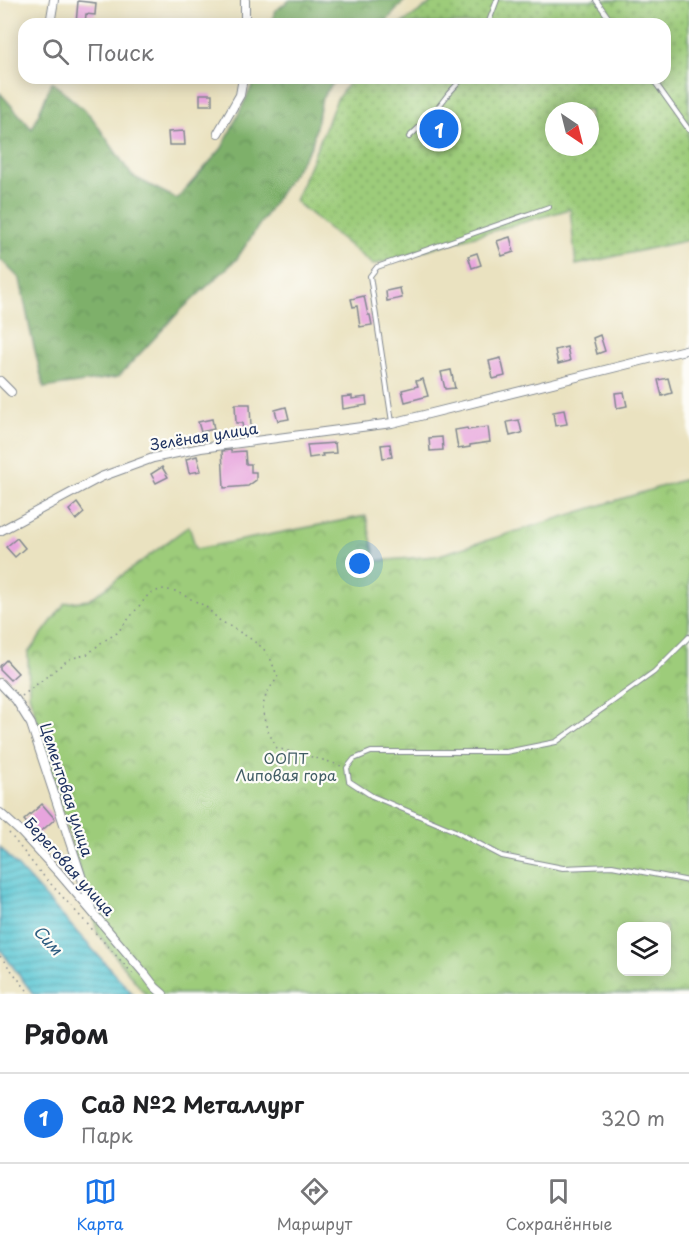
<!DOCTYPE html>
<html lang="ru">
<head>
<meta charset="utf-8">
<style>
  body { margin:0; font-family:"Playpen Sans",sans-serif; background:#f6f6f6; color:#202124 }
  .controls { position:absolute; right:18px; bottom:18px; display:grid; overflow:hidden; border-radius:12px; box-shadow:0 3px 15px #0003 }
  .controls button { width:54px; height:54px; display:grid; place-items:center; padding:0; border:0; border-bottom:2px solid #e0e0e0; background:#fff; color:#202124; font:30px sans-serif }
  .compass { position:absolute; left:545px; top:102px; width:54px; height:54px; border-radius:50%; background:#fff; box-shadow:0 3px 15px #0003; rotate:145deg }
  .you { position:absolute; left:360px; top:564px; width:21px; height:21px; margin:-15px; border:4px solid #fff; border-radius:50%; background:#1a73e8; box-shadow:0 0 0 9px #1a73e833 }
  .badge { display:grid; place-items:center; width:39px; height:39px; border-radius:50%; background:#1a73e8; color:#fff; font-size:20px; font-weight:700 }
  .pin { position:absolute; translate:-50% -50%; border:3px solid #fff; box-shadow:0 2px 6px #0006 }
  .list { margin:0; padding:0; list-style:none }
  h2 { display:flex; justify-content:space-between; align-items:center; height:78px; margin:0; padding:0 24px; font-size:26px }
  h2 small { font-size:20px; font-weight:400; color:#757577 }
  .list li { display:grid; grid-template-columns:39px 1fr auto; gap:18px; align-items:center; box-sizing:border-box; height:90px; padding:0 24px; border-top:2px solid #e0e0e0 }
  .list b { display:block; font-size:22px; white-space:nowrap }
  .list p { margin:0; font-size:20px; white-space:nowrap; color:#757577 }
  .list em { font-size:20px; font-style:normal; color:#757577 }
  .icon { flex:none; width:33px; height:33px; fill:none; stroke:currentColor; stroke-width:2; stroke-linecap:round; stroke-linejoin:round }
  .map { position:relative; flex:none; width:689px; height:994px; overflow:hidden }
  .search { position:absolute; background:#fff; box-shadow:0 3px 15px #0003; left:18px; right:18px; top:18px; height:66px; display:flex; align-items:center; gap:15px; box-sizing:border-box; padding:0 21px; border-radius:18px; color:#757577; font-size:22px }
  .sheet { height:168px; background:#fff }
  nav { display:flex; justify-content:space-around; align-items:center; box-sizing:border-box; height:84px; border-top:2px solid #e0e0e0; background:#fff; font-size:16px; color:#757577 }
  nav a { display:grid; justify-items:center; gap:3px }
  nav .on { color:#1a73e8 }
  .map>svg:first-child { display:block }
  .forest { fill:url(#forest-crowns); stroke:#4c7064; stroke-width:1.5 }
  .park { fill:url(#park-crowns); stroke:#5c7e6c; stroke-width:1.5; fill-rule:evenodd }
  .garden { fill:url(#garden-dots); stroke:#5c7e6c; stroke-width:1.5; fill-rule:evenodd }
  .water { fill:url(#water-rules); stroke:#3c7b99; stroke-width:1.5 }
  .building { fill:#e7a4dd }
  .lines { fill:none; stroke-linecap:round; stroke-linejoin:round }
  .service-casing { stroke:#82888f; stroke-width:6 }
  .minor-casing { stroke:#82888f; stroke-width:10 }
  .path { stroke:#82888f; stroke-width:1.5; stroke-dasharray:1.5 4.5; stroke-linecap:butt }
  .service { stroke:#fff; stroke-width:4 }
  .minor { stroke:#fff; stroke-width:8 }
  .labels { text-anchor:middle; stroke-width:4.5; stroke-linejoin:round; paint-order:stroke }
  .street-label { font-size:15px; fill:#1b2f5e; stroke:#fdfcf7 }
  .park-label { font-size:15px; fill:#425e66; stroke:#fdfcf7 }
  .water-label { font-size:16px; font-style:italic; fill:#2e5d81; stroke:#fdfcf7 }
</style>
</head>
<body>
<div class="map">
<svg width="689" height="994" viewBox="0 0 689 994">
  <defs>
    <pattern id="forest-crowns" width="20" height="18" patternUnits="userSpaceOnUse" patternTransform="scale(1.5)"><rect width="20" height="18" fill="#7eb06a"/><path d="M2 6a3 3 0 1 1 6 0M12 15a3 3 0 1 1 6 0" fill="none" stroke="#66905a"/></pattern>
    <pattern id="park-crowns" width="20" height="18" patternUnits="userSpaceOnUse" patternTransform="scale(1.5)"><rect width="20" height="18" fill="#9dcc7a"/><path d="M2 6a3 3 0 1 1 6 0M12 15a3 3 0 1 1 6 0" fill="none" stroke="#7fa667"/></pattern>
    <pattern id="garden-dots" width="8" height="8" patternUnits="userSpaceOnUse" patternTransform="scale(1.5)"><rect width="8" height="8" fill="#9dcc7a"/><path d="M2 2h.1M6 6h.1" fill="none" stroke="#7fa667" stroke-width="1.8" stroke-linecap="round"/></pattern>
    <pattern id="water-rules" width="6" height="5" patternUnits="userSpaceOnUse" patternTransform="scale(1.5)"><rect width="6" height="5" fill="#5cc7d4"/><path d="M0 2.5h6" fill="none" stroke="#4ba2af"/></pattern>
  </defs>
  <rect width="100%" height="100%" fill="#fdfcf7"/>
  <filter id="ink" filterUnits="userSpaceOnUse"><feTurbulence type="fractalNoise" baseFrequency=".0167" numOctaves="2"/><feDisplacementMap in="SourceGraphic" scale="12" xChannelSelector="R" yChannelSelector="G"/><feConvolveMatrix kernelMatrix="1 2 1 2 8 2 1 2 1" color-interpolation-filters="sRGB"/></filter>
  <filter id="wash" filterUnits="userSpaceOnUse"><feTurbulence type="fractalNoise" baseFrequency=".008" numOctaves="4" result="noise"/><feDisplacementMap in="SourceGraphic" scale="24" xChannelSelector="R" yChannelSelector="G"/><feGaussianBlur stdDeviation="1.35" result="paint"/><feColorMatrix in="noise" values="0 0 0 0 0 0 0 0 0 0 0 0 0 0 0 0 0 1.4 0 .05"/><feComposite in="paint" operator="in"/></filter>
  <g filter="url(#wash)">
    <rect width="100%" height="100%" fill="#eae2c0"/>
    <g class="forest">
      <path d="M290 0H405L384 24H271L275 11Z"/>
      <path d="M256 78H337L322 98 312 145 236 260 180 311 118 377 44 388 31 334 20 279 0 259V93L32 129 52 82 91 116 132 176 177 199 222 148Z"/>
    </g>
    <path class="park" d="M689 478V994H145L98 934 29 694 28 653 65 603 89 600 189 526 196 549 366 516 376 561 436 556ZM622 926H666V972H622Z"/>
    <path class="garden" d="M436 0H689V240L576 265 570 209 373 265 295 201 337 99 352 78H665V24H401ZM554 111H590V147H554Z"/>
    <path class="water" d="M0 847 133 994H33L0 949Z"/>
    <g id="blocks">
      <g class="building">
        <path d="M78 1 96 3 95 15 86 14 85 24H76Z"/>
        <rect x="200" y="94" width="12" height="11"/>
        <path d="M184 131 185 145H169L168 132Z"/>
        <path d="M510 237 514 252 502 256 497 241Z"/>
        <path d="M477 253 481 265 472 268 468 256Z"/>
        <path d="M400 288 402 298 387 301 386 291Z"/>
        <path d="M364 296 368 315H370L372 325 360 327 357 306 353 307 351 299Z"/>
        <path d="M600 335 605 351 597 354 593 338Z"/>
        <path d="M567 347 570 361 558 364 555 350Z"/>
        <path d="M501 358 505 376 493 379 489 361Z"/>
        <path d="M451 370 455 388 445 389 441 372Z"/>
        <path d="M668 378 672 393 662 396 658 380Z"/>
        <path d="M423 379 428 396 405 402 402 390 418 386 416 381Z"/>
        <path d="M624 392 627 406 617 408 615 393Z"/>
        <path d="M352 396V399L366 397 367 405 343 409 342 397Z"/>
        <path d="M235 404H250L251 429H243L242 423H236Z"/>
        <path d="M286 407 289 419 278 421 275 410Z"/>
        <path d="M564 410 567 424 555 426 553 412Z"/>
        <path d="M212 419 214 429 201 432 198 422Z"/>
        <path d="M519 420 522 433 510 436 507 422Z"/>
        <path d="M488 427 490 442 470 445V447L458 449 455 430 467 428 468 430Z"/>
        <path d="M442 437 443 450 430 451 429 438Z"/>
        <path d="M335 443 336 453 322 454 323 456 309 458 307 445Z"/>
        <path d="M390 444 392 457 383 458 381 445Z"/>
        <path d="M231 450V452L245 451 246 464H251V472H256V480L248 486 224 488 222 451Z"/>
        <path d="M197 456 201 471 189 473 186 459Z"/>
        <path d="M162 467 168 477 156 483 151 474Z"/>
        <path d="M77 503 84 513 76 520 69 510Z"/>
        <path d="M17 538 25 548 15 557 6 547Z"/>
        <path d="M6 660 18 673 10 680 0 670V666Z"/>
        <path d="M42 804 55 819 37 835 24 820Z"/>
      </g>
    </g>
  </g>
  <g filter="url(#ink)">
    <use href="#blocks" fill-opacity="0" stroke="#82888f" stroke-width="1.5"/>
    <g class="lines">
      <g class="service-casing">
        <g id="service">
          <path d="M596 0 613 24"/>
          <path d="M488 24 497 0"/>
          <path d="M652 78 689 130"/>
          <path d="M409 137 433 114 449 93 463 78"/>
          <path d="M392 422 370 276 377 267 549 207"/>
          <path d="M689 637 654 672 556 742 506 752H371L354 759 347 768 349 781 372 796 455 831 502 856 563 868 612 866 689 881"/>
        </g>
      </g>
      <g class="minor-casing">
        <g id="minor">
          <path d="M50 24 54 0"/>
          <path d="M245 24V0"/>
          <path d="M218 133 240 95 243 78"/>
          <path d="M0 381 11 392"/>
          <path d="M0 531 101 477 153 458 201 448 392 423 689 349"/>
          <path d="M0 683 16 700 31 724 93 912"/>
          <path d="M0 813 22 833 59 873 145 974 155 987 163 994"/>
        </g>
      </g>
      <g class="path">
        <path d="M22 696 69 659 88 654 102 642 117 633 149 594 162 589 175 591 205 606 219 620 248 637 263 648 271 660 278 678C255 702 262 722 277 748 298 754 320 758 341 766"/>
        <path d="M9 833 39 871 133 974"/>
        <path d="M0 956 30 994"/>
      </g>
      <use href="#service" class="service"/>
      <use href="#minor" class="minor"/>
    </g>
  </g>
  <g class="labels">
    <g class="street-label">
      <text transform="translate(204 437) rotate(-9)" y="5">Зелёная улица</text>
      <text transform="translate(66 790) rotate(72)" y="5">Цементовая улица</text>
      <text transform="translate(69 867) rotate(48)" y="5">Береговая улица</text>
    </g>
    <g class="park-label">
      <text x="286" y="764">ООПТ<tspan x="286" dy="17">Липовая гора</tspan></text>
    </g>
    <g class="water-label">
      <text transform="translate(48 940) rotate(48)" y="6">Сим</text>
    </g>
  </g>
</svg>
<div class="controls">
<button><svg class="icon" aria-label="layers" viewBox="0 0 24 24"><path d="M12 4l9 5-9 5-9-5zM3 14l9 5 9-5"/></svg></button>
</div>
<svg class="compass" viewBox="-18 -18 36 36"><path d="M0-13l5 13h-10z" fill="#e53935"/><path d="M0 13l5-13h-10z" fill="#757577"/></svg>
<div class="you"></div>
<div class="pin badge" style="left:439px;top:129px">1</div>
<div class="search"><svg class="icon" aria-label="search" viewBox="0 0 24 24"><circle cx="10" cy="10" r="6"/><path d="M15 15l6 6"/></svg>Поиск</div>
</div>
<section class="sheet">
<h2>Рядом<small></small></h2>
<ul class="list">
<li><span class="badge">1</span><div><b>Сад №2 Металлург</b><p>Парк</p></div><em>320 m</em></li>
</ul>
</section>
<nav>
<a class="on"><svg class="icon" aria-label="map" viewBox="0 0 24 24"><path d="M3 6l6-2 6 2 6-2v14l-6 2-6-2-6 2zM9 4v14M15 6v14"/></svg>Карта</a>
<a><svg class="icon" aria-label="directions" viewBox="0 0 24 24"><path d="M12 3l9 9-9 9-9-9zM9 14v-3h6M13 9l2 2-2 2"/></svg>Маршрут</a>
<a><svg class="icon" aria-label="saved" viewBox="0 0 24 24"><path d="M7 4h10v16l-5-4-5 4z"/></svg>Сохранённые</a>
</nav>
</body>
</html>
